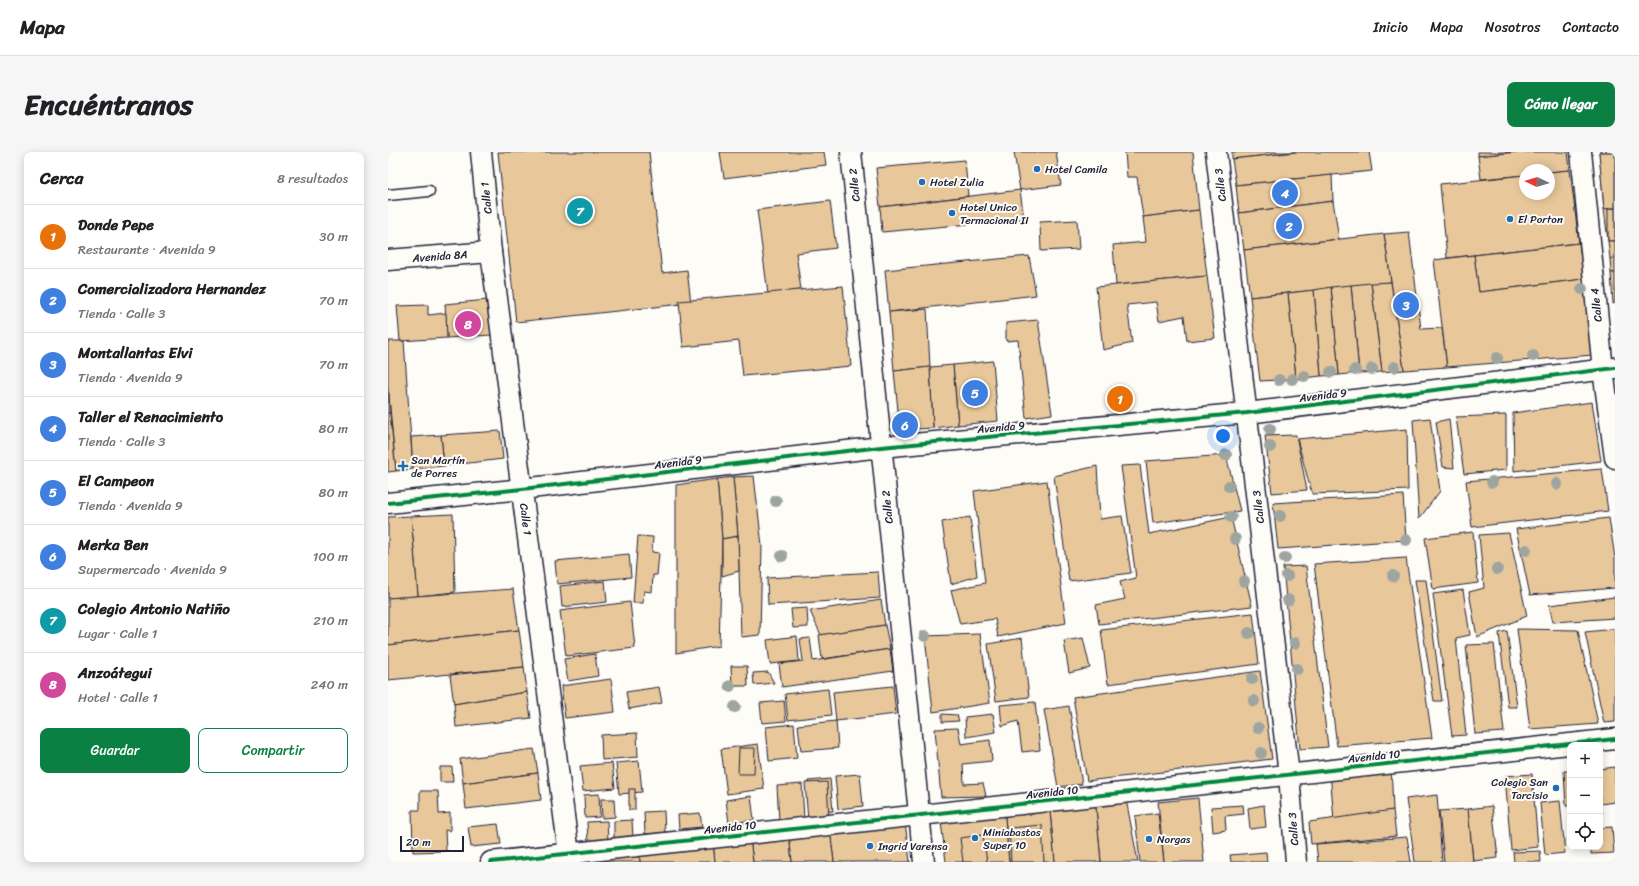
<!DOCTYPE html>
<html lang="es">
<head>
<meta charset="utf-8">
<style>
  body { margin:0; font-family:Sriracha,sans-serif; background:#f6f6f6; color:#202124 }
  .controls { position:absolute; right:12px; bottom:12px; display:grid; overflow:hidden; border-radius:8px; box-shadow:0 2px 10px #0003 }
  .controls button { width:36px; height:36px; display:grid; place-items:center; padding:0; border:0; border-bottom:1px solid #e0e0e0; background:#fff; color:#202124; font:20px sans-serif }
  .compass { position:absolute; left:1131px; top:12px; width:36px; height:36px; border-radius:50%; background:#fff; box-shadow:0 2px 10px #0003; rotate:274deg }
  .scale { position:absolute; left:12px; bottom:10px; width:64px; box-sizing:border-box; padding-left:4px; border:2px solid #22223b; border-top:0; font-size:11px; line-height:14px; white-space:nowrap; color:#22223b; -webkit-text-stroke:3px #fdfcf7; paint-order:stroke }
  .you { position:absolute; left:835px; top:284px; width:14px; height:14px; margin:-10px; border:3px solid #fff; border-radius:50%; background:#1a73e8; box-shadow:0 0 0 6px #1a73e833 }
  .badge { display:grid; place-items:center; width:26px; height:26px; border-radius:50%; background:#0b8043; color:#fff; font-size:13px; font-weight:700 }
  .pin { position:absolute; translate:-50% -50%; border:2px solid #fff; box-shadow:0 1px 4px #0006 }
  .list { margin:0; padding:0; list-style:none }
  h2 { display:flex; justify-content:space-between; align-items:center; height:52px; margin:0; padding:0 16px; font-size:17px }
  h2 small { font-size:13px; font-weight:400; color:#757577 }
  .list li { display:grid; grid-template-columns:26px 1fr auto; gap:12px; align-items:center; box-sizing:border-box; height:64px; padding:0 16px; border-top:1px solid #e0e0e0 }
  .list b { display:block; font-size:15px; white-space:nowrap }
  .list p { margin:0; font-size:13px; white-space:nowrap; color:#757577 }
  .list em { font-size:13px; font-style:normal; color:#757577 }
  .actions { display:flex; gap:8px; padding:12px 16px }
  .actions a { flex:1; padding:9px 0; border:1px solid #0b8043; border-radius:8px; text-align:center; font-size:14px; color:#0b8043 }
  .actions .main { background:#0b8043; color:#fff }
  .icon { flex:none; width:22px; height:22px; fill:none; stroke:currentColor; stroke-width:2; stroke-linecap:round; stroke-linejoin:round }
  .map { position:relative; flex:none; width:1227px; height:710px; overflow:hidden; border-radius:8px }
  header { display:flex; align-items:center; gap:24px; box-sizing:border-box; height:56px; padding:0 20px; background:#fff; border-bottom:1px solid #e0e0e0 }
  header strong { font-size:19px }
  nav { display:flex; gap:22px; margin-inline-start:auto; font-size:14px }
  .intro { display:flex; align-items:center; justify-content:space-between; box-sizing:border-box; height:96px; padding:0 24px }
  h1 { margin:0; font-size:28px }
  .button { padding:10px 18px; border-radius:8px; background:#0b8043; color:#fff; font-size:14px; font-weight:700 }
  main { display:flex; gap:24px; padding:0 24px }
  aside { flex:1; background:#fff; border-radius:8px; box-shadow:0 2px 10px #0003 }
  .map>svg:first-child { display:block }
  .building { fill:#e8c89a; stroke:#22223b }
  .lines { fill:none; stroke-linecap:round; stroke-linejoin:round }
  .lane-casing { stroke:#22223b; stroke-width:13 }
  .street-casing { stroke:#22223b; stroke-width:23 }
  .lane { stroke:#fdfcf7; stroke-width:10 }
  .street { stroke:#fdfcf7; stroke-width:20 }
  .cycleway-casing { stroke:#fdfcf7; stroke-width:6 }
  .cycleway { stroke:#00873e; stroke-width:4 }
  .tree { fill:#9ea5a1 }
  .poi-dot { fill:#1f6fb2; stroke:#fdfcf7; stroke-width:1.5 }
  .labels { text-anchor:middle; stroke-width:4; stroke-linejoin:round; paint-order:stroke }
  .poi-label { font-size:11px; fill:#22223b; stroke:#fdfcf7; text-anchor:start }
  .street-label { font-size:11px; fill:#22223b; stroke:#fdfcf7 }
</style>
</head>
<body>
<header>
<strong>Mapa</strong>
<nav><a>Inicio</a><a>Mapa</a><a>Nosotros</a><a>Contacto</a></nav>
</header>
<div class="intro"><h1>Encuéntranos</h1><a class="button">Cómo llegar</a></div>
<main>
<aside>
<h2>Cerca<small>8 resultados</small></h2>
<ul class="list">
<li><span class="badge" style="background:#e8710a">1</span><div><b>Donde Pepe</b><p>Restaurante · Avenida 9</p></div><em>30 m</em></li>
<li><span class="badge" style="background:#3f7fe0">2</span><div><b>Comercializadora Hernandez</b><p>Tienda · Calle 3</p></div><em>70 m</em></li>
<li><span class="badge" style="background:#3f7fe0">3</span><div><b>Montallantas Elvi</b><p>Tienda · Avenida 9</p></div><em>70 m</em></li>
<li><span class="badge" style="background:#3f7fe0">4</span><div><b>Taller el Renacimiento</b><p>Tienda · Calle 3</p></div><em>80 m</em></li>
<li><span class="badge" style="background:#3f7fe0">5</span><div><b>El Campeon</b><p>Tienda · Avenida 9</p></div><em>80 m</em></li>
<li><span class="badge" style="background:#3f7fe0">6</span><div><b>Merka Ben</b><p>Supermercado · Avenida 9</p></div><em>100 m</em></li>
<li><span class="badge" style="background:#0f9aa8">7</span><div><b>Colegio Antonio Natiño</b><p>Lugar · Calle 1</p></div><em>210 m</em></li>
<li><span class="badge" style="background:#d1479c">8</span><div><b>Anzoátegui</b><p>Hotel · Calle 1</p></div><em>240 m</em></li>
</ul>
<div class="actions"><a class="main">Guardar</a><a>Compartir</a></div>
</aside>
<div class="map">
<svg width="1227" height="710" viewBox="0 0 1227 710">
  <rect width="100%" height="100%" fill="#fdfcf7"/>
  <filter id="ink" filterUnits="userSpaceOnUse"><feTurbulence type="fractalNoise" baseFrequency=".025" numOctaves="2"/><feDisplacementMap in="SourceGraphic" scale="8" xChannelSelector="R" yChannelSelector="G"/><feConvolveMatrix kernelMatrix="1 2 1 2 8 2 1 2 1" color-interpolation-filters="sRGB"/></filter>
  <g filter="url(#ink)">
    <g class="building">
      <path d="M110 0H261L274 121 299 118 303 151 128 170Z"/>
      <path d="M332 0H436L438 13 336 26Z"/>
      <path d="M626 0H668L673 33 632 38Z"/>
      <path d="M737 0H805L811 58 755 65 749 25H739Z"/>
      <path d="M844 0H908L844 7Z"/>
      <path d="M908 0H981L984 19 848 33 844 7Z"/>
      <path d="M1090 0H1129L1090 4Z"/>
      <path d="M1129 0H1180L1182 18 1161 20V18H1137V23L1093 27 1090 4Z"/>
      <path d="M1211 0H1227V56L1216 57Z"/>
      <path d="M1211 0H1227V56L1216 57Z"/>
      <path d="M577 8 580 44 492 55 488 16Z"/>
      <path d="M1182 18 1191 91 1059 106 1052 32 1137 23V42H1161V20Z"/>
      <path d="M944 23 945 49 851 61 848 33Z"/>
      <path d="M632 38 636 67 494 80 492 55Z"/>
      <path d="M442 49 448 96 408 101 413 138 380 142 369 58Z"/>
      <path d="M945 49 951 87 856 98 851 61Z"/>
      <path d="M1227 56V89H1220L1216 57Z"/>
      <path d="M1227 56V89H1220V57Z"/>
      <path d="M811 58 819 124 728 133 725 93 758 90 755 65Z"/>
      <path d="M689 68 691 97 653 99 652 70Z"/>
      <path d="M1021 80 1033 177 1054 176 1059 215 1016 218 996 82Z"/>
      <path d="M996 82 1003 130 862 145 856 98Z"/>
      <path d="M1220 89H1227V106L1222 107Z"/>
      <path d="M1191 91 1196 127 1091 140 1086 103Z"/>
      <path d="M1086 103 1091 140 1196 127 1205 203 1059 215 1046 108Z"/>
      <path d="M641 104 648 143 501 160 497 118Z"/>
      <path d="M1227 106V121H1223L1222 107Z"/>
      <path d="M1223 121H1227V151L1225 152Z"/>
      <path d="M819 124 827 186 799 189 796 164 771 169 768 150 739 153 744 191 715 198 708 135Z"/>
      <path d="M1003 130 1016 218 994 220 983 131Z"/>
      <path d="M983 131 994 220 971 221 963 133Z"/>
      <path d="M963 133 971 221 951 223 943 135Z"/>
      <path d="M455 134 463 214 355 224 351 189 295 195 291 149Z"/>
      <path d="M943 135 951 223 933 224 926 138Z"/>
      <path d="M926 138 933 224 908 227 900 141Z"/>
      <path d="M900 141 908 227 872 229 862 145Z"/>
      <path d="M100 148 103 183 59 186 57 152Z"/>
      <path d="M40 153V163L58 161 59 186 12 189 9 154Z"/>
      <path d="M539 157 542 215 506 219 501 160Z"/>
      <path d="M650 168 664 262 638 266 630 188 618 189V171Z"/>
      <path d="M0 189H16L25 317 8 319 0 235Z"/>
      <path d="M605 209 610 269 570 273 565 213Z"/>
      <path d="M565 213 570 273 545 276 542 215Z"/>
      <path d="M542 215 545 276 512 278 506 219Z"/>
      <path d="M1 241 2 261H0V241Z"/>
      <path d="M1204 250 1213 309 1126 319 1125 261Z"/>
      <path d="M0 261H2L8 319 0 320Z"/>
      <path d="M1118 263V318L1076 322 1068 265Z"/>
      <path d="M1042 266 1052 339 1031 367 1025 268Z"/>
      <path d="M1061 267 1066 316 1055 315 1048 270Z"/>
      <path d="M1019 277 1020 338 924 342 909 287Z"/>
      <path d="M112 279 115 307 56 314 53 283Z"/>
      <path d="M53 283 56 314 25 317 23 285Z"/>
      <path d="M908 283 919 338 884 341 877 284Z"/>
      <path d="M838 303 852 359 765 371 758 309Z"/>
      <path d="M752 313 761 382 843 365 864 454 711 472 708 453 737 447 732 430 748 426 733 314Z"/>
      <path d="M709 314 712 367 734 364 743 421 681 429 666 324Z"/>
      <path d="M1214 317 1220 359 1084 375 1078 329Z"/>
      <path d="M366 324 374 394 372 483 353 485 350 384 345 325Z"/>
      <path d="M345 325 350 384 334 387 329 327Z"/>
      <path d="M329 327 334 387 331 494 288 501V333Z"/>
      <path d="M659 329 678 471 610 485 607 467 572 472 563 438 597 431 586 339Z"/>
      <path d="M1015 343 1018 388 890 397 885 351Z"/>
      <path d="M65 362 67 440 30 444 23 364Z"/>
      <path d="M23 364 30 444 0 446V365Z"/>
      <path d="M582 365 589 424 563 432 554 370Z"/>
      <path d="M1221 366 1227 406V436L1142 443 1128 377Z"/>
      <path d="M1085 380 1090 431 1045 437 1037 386Z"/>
      <path d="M1121 381 1139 464 1089 485 1081 440 1096 436 1091 383Z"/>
      <path d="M250 384 265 385 264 400 271 401 269 423H265L264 440 256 439 255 451H245Z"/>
      <path d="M350 384 351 419 334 424V387Z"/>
      <path d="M241 402 243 425 169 432 167 409Z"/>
      <path d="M1018 406 1044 586 949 594 926 412Z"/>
      <path d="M918 414 940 595 912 597 895 415Z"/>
      <path d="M490 420 492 446 380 453 379 426Z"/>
      <path d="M1027 428H1038L1054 549H1046Z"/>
      <path d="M217 429 219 450 174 455 172 434Z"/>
      <path d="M125 437 131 478 0 493V446Z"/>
      <path d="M1075 438 1082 483 1068 486 1078 583 1064 584 1045 442Z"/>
      <path d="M1227 445V466L1165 470 1161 453Z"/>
      <path d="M493 448 497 473 433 483 422 459Z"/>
      <path d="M242 450 247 496 178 504 172 459Z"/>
      <path d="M419 456 420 475 405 476 403 457Z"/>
      <path d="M865 461 871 512 720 532 713 478Z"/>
      <path d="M497 473 502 497 434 507 431 483Z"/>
      <path d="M1129 477 1190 478 1210 572 1142 577Z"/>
      <path d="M1227 477V570L1216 571 1197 480Z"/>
      <path d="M131 478 136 515 0 528V493Z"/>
      <path d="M1119 479 1129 555H1120L1111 481Z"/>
      <path d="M592 482 602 551 545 560 537 484Z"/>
      <path d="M409 484 411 509 382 512 379 488Z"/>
      <path d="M422 486 425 509 502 497 505 519 394 535 391 512 415 509 412 487Z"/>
      <path d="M634 486 641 545 608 549 600 492Z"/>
      <path d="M695 486 702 516 681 521 676 489Z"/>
      <path d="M1106 492 1116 580 1087 582 1078 493Z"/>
      <path d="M207 502 210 524 180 529 176 507Z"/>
      <path d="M343 514H359L360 534H344Z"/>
      <path d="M136 515 139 540 66 552 62 523Z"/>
      <path d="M872 519 884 607 699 629 685 545Z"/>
      <path d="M380 520 386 531 366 533 365 521Z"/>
      <path d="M223 527 227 560 177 566 173 534Z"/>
      <path d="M505 534 508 562 448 569 445 540Z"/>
      <path d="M271 535 274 551 241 557 238 540Z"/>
      <path d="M440 537 443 563 400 568 397 542Z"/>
      <path d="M139 540 143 566 68 575 66 552Z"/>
      <path d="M396 549 398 569 374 571 372 551Z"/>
      <path d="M647 550 652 598 634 600 630 569 614 574 612 553Z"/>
      <path d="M681 554 694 632 670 635 656 558Z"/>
      <path d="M554 562 569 563 571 569 554 570Z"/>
      <path d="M605 562 608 580 578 585 577 565Z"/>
      <path d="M448 569 450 596 413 599 410 573Z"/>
      <path d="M406 572 409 606 381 609 378 575Z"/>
      <path d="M570 576 573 592 602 588 604 609 575 612 576 632 595 631 598 644 553 645 547 577Z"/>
      <path d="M249 581 250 605 214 608 213 583Z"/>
      <path d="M370 592 376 637 339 642 333 597Z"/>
      <path d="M351 596H367L366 622H350Z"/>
      <path d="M146 597 150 621 75 631 72 607Z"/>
      <path d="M251 609 254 640 231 642 228 611Z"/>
      <path d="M224 611 227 636 195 639 192 614Z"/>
      <path d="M1003 612 1005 658 946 670 942 619Z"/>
      <path d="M52 615H64L65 630H52Z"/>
      <path d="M1227 615V650L1212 652V617Z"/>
      <path d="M1176 619H1182V654H1178Z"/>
      <path d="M150 621 153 648 78 657 75 631Z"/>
      <path d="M472 622 475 654 450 657 447 624Z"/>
      <path d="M1144 622 1150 695 1123 698 1117 624Z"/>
      <path d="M442 627 445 659 423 661 420 629Z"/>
      <path d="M439 630 441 667 420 668 417 631Z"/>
      <path d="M414 632 416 667 391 669 389 634Z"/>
      <rect x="241" y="637" width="6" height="21"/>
      <path d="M32 639H50L51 662 62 661V679L57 678 58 699 25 700 24 658H32Z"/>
      <path d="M211 642 212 665 197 666 196 643Z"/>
      <path d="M737 642 750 710H713L707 645Z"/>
      <path d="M1049 643 1054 710H1027L1018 647Z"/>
      <path d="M363 644 366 668 341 671 338 648Z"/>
      <path d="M707 645 713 710H667L661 650Z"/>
      <path d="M810 646 816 710H776L770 650Z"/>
      <path d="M213 647H226L227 665 214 666Z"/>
      <path d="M1172 649 1177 701 1157 703 1152 651Z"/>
      <path d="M661 650 667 710H621L616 655Z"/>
      <path d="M855 653 856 662 837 664 838 678 825 680 823 655Z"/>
      <path d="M876 653 878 675 862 677 860 656Z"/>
      <path d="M1104 654 1110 706 1085 709 1080 657Z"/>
      <path d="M616 655 621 710H558L552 662Z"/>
      <path d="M1080 657 1085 710H1056L1051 659Z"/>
      <path d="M1005 658 1008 684 923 692 921 670Z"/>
      <path d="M1212 658H1214L1213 676 1212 675Z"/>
      <path d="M276 659 277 681 257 682 256 660Z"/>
      <path d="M312 661 314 675 291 677 290 663Z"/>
      <path d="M770 661 776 710H752L747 664Z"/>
      <path d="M244 668 245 686H226V669Z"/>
      <path d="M219 669 220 688 200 690 199 670Z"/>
      <path d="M517 670 522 710H446L442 678Z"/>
      <path d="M110 672 113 692 83 695 80 675Z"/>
      <path d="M654 673 656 710H623L621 676Z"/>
      <path d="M1224 675 1226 701 1203 702V695H1212V676Z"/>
      <path d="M442 678 446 710H404L401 683Z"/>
      <path d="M401 683 404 710H365L362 687Z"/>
      <path d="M595 683 599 710H575L572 686Z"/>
      <path d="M1019 685 1023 710H930L928 692Z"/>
      <path d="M362 687 365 710H327L325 691Z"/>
      <path d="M325 691 327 710H252L251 699Z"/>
      <path d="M251 699 252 710H195V706Z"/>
      <path d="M1152 699 1153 710H1126L1125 700Z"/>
      <path d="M878 700 879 710H843L842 703Z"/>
    </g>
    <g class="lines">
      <g class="lane-casing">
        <path id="lane" d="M0 43 41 39"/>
      </g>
      <g class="street-casing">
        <g id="street">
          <path d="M93 0 103 100 182 710"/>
          <path d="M463 0 536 710"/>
          <path d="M828 0 901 623 908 710"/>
          <path d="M1193 0 1215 218 1227 306"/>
          <path d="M0 108 103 100"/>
          <path d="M0 351 134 337 493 295 859 261 1227 216"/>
          <path d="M103 710 1227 587"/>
        </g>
      </g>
      <use href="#lane" class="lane"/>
      <use href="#street" class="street"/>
      <g class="cycleway-casing">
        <g id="cycleway">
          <path d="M0 351 134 337 493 295 859 261 1227 216"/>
          <path d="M103 710 1227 587"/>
        </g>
      </g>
      <use href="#cycleway" class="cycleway"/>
    </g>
    <g class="tree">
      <circle cx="1194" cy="137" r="6"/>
      <circle cx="1145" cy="204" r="6"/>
      <circle cx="1109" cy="206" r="6"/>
      <circle cx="1006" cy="215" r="6"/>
      <circle cx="984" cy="217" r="6"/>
      <circle cx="967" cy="218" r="6"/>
      <circle cx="943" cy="220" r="6"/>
      <circle cx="916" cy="224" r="6"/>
      <circle cx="904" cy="227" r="6"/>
      <circle cx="891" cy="228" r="6"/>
      <circle cx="882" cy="277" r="6"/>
      <circle cx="882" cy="295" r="6"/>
      <circle cx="838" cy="303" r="6"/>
      <circle cx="1104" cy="330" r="6"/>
      <circle cx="1169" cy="332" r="6"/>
      <circle cx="841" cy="334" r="6"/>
      <circle cx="388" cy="349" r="6"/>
      <circle cx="892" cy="364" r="6"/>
      <circle cx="843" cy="365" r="6"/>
      <circle cx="847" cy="387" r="6"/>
      <circle cx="1018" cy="388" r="6"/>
      <circle cx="1138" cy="398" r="6"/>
      <circle cx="394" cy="404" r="6"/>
      <circle cx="897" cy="406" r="6"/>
      <circle cx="1109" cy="417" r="6"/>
      <circle cx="899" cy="424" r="6"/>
      <circle cx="1005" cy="424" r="6"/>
      <circle cx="856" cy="429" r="6"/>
      <circle cx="900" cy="448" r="6"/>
      <circle cx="861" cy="481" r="6"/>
      <circle cx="537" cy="484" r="6"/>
      <circle cx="907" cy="491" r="6"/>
      <circle cx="909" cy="517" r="6"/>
      <circle cx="864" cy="527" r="6"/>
      <circle cx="342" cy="534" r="6"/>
      <circle cx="866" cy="549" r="6"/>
      <circle cx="347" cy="555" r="6"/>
      <circle cx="870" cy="576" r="6"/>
      <circle cx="873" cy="601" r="6"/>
    </g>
  </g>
  <g class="poi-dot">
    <circle cx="649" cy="17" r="4"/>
    <circle cx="534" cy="30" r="4"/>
    <circle cx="564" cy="61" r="4"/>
    <circle cx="1122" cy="67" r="4"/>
    <path d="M13 308h4v4h4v4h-4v4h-4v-4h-4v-4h4z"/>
    <circle cx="1168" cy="636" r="4"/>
    <circle cx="587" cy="686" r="4"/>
    <circle cx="761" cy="687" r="4"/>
    <circle cx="482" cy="694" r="4"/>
  </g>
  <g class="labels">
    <g class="poi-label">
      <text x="657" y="21">Hotel Camila</text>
      <text x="542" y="34">Hotel Zulia</text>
      <text x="572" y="59">Hotel Unico<tspan x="572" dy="13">Termacional II</tspan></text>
      <text x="1130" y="71">El Porton</text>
      <text x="23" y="312">San Martín<tspan x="23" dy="13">de Porres</tspan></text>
      <text x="1160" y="634" text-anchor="end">Colegio San<tspan x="1160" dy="13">Tarcisio</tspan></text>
      <text x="595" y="684">Miniabastos<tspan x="595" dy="13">Super 10</tspan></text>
      <text x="769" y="691">Norgas</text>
      <text x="490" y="698">Ingrid Varensa</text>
    </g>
    <g class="street-label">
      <text transform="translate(466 33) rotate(-96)" y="4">Calle 2</text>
      <text transform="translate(832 33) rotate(-97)" y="4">Calle 3</text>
      <text transform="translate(98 46) rotate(-96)" y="4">Calle 1</text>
      <text transform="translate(52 104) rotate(-4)" y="4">Avenida 8A</text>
      <text transform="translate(1208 153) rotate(-96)" y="4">Calle 4</text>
      <text transform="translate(935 243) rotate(-7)" y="4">Avenida 9</text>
      <text transform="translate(613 275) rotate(-5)" y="4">Avenida 9</text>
      <text transform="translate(290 310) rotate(-7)" y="4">Avenida 9</text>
      <text transform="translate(499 355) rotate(-96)" y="4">Calle 2</text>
      <text transform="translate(870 355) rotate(-97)" y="4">Calle 3</text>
      <text transform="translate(138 367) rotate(83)" y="4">Calle 1</text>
      <text transform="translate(986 604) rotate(-6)" y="4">Avenida 10</text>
      <text transform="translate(664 640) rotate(-6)" y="4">Avenida 10</text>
      <text transform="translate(342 675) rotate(-6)" y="4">Avenida 10</text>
      <text transform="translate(905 677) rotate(-94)" y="4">Calle 3</text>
    </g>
  </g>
</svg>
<div class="controls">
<button>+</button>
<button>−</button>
<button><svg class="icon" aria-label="locate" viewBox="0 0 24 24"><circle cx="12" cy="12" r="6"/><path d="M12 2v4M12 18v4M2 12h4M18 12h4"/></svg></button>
</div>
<svg class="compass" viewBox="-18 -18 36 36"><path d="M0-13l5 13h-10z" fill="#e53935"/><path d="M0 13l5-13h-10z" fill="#757577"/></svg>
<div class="scale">20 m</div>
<div class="you"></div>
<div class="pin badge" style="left:732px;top:247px;background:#e8710a">1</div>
<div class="pin badge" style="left:901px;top:74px;background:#3f7fe0">2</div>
<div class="pin badge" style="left:1018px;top:153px;background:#3f7fe0">3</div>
<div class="pin badge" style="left:897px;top:41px;background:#3f7fe0">4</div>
<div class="pin badge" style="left:587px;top:241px;background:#3f7fe0">5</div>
<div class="pin badge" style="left:517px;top:273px;background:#3f7fe0">6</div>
<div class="pin badge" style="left:192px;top:59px;background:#0f9aa8">7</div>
<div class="pin badge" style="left:80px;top:172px;background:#d1479c">8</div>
</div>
</main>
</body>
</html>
